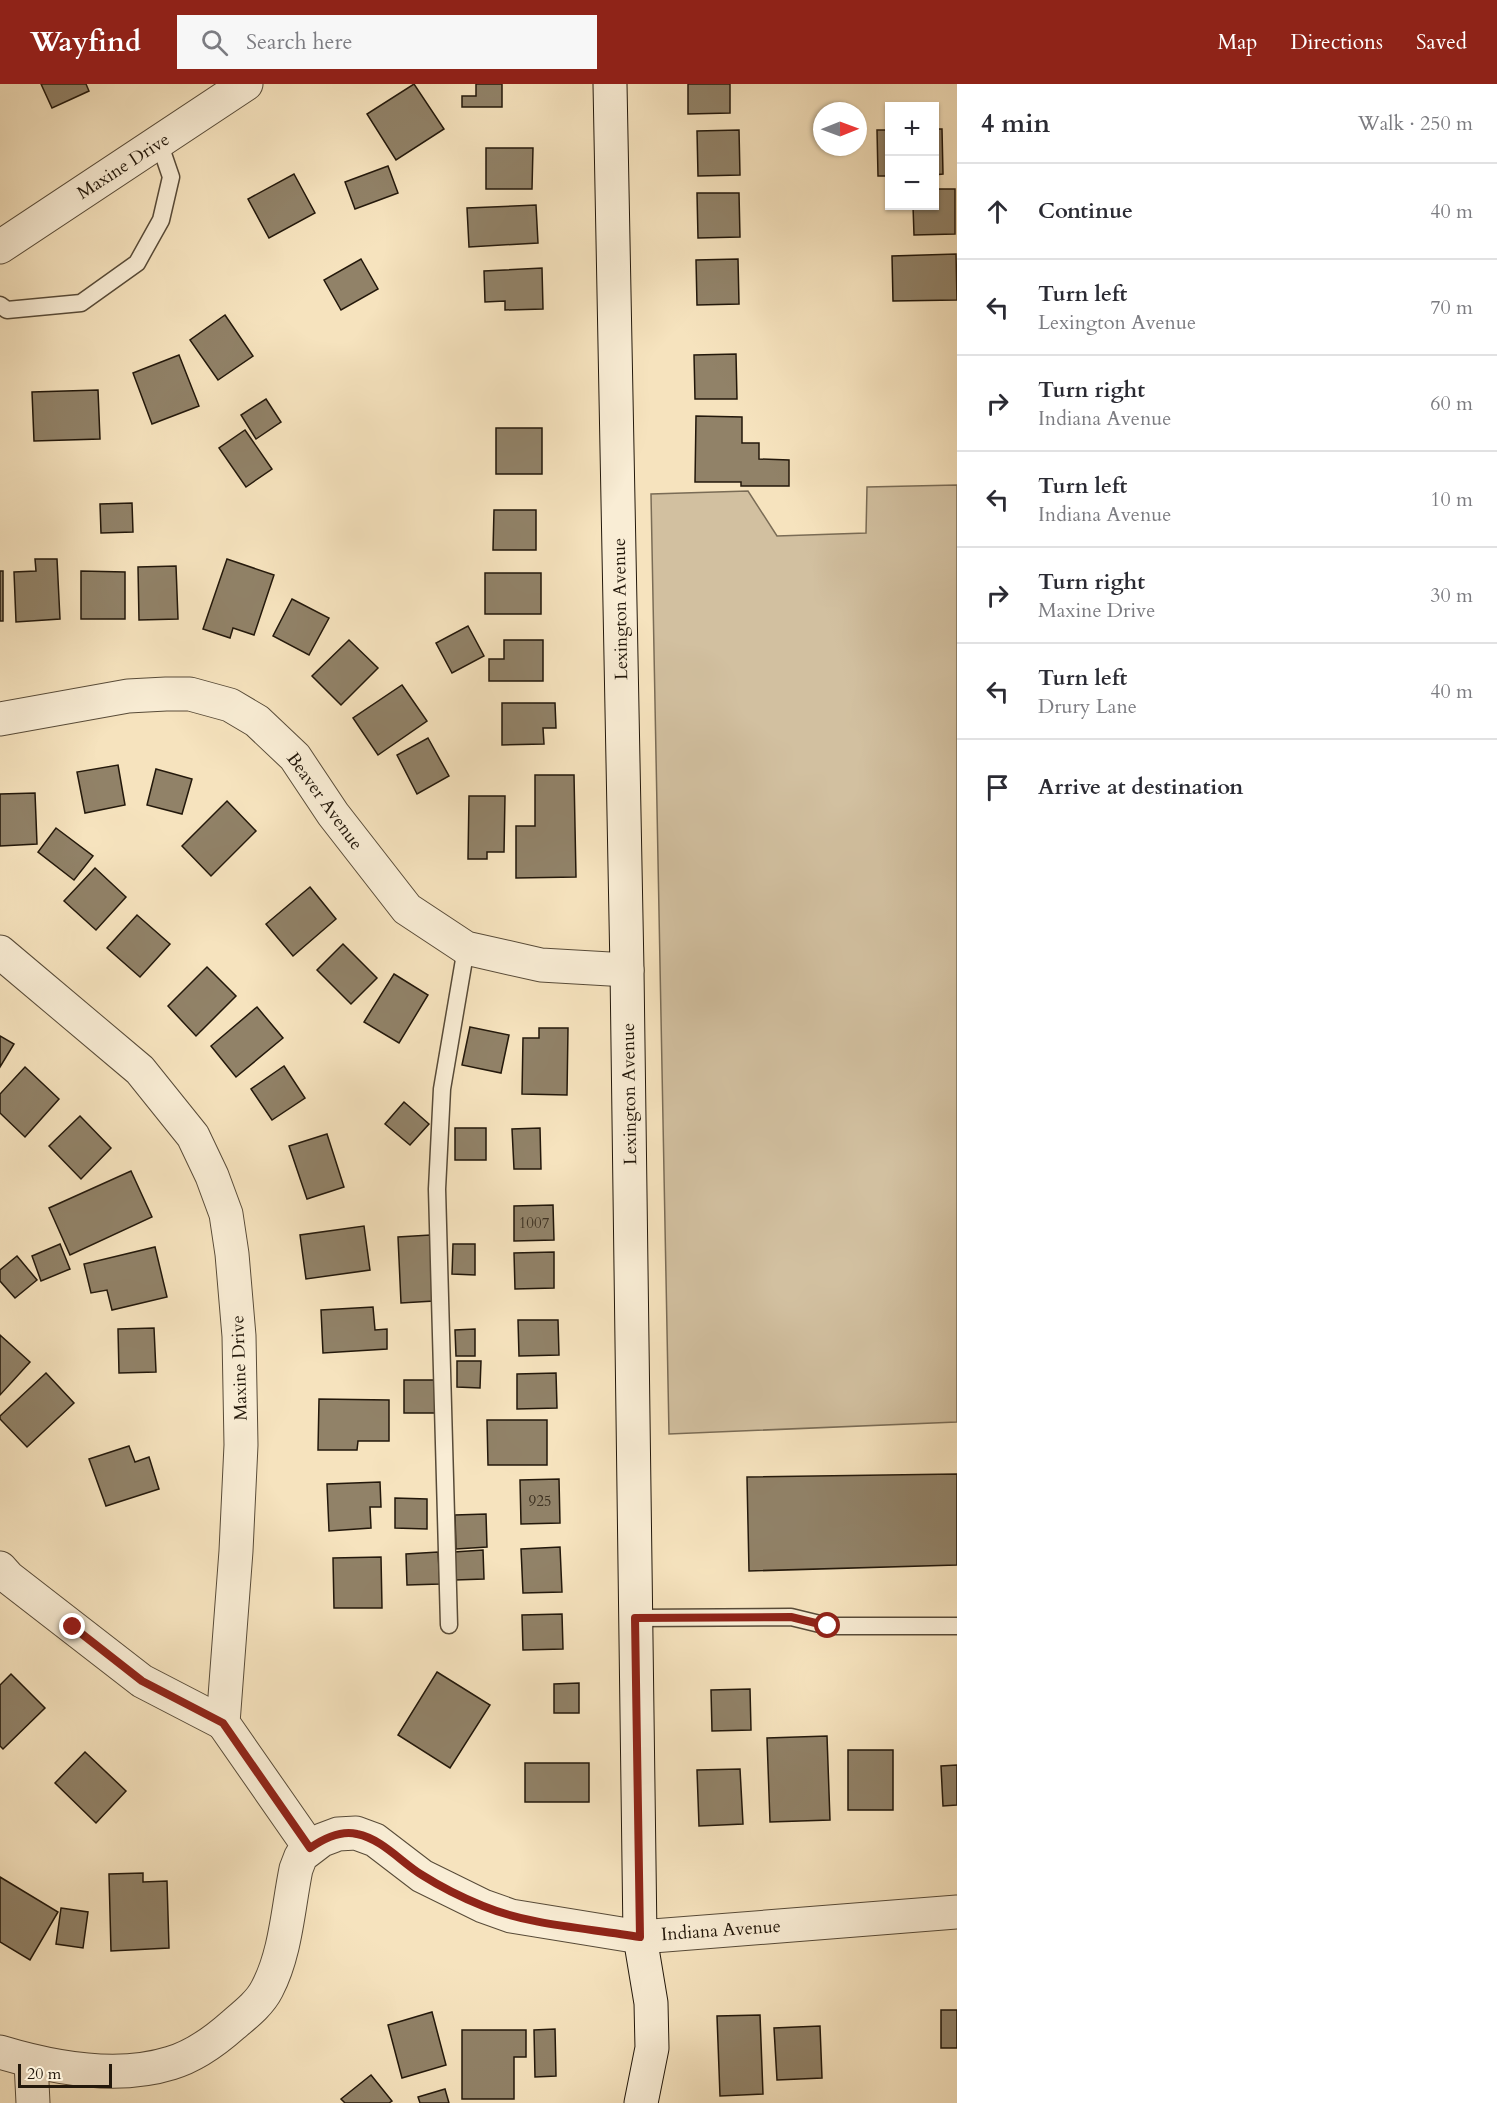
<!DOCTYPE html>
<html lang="en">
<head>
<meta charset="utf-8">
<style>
  body { margin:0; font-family:Cardo,serif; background:#f7f7f7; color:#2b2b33 }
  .controls { position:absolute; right:18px; top:18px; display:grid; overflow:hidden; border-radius:0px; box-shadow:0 2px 4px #0004 }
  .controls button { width:54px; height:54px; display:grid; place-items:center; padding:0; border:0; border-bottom:2px solid #e1e1e2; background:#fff; color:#2b2b33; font:30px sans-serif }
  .compass { position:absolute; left:813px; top:18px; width:54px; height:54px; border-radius:50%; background:#fff; box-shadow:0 2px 4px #0004; rotate:89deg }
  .scale { position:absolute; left:18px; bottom:15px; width:94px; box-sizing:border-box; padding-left:6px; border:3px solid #23180b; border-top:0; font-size:16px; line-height:21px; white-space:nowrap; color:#23180b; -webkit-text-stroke:4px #f9edd5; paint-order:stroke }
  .stop { position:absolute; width:18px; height:18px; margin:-14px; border:4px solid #8f2418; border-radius:50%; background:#fff }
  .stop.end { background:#8f2418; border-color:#fff; box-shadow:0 2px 6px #0008 }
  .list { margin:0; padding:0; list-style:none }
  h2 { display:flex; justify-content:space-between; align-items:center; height:78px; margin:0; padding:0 24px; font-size:26px }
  h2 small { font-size:20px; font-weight:400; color:#7c7c81 }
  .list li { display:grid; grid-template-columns:39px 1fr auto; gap:18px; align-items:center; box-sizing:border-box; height:96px; padding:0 24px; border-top:2px solid #e1e1e2 }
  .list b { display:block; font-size:22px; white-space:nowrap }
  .list p { margin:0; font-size:20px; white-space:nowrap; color:#7c7c81 }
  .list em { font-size:20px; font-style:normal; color:#7c7c81 }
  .icon { flex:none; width:33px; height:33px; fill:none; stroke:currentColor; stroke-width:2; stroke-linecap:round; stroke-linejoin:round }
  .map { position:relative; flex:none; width:957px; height:2019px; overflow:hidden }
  header { display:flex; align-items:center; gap:36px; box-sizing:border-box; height:84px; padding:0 30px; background:#8f2418; color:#fff }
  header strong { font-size:28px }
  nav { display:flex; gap:33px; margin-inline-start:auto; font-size:21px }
  .search { width:420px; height:54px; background:#f7f7f7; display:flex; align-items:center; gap:15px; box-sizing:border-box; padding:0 21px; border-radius:0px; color:#7c7c81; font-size:22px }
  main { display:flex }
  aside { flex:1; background:#fff }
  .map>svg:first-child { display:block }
  .green { fill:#d2c0a0; stroke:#7a6c56; stroke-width:1.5 }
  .building { fill:#918268; stroke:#23180b; stroke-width:1.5 }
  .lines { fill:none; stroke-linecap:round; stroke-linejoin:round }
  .lane-casing { stroke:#584b38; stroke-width:19 }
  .street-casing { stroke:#584b38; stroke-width:35 }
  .secondary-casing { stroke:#23180b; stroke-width:35 }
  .lane { stroke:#f9edd5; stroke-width:16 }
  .street { stroke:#f9edd5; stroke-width:33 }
  .secondary { stroke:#f9edd5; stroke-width:33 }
  .route { stroke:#8f2418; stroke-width:8 }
  .labels { text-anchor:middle; stroke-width:6; stroke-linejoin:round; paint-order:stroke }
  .number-label { font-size:15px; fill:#3e3222 }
  .street-label { font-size:18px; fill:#23180b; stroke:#f9edd5 }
</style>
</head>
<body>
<header>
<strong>Wayfind</strong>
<div class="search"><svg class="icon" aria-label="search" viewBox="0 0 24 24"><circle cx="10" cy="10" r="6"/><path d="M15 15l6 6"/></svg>Search here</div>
<nav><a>Map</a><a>Directions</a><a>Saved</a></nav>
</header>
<main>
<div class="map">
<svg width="957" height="2019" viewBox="0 0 957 2019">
  <rect width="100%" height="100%" fill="#f6e3be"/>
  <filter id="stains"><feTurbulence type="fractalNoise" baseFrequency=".00333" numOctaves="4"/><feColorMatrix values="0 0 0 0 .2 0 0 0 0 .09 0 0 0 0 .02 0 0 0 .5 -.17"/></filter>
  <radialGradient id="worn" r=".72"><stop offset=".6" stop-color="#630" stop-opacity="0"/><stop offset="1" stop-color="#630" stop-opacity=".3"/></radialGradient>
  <path class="green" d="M957 401V1338L669 1350 651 410 748 407 777 452 866 449 867 403Z"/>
  <g class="building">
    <path d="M41 0H86L89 7 52 24Z"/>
    <path d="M414 0 444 45 396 76 367 30Z"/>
    <path d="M476 0H502V23H462V12H476Z"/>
    <path d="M688 0H730V29L688 30Z"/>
    <path d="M934 45H942L943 90 934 91Z"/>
    <path d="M739 46 740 91 698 92 697 47Z"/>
    <path d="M877 46H890V92H878Z"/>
    <path d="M486 64H533L532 105H486Z"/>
    <path d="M388 82 398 109 355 125 345 98Z"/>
    <path d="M294 90 315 129 269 154 248 115Z"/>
    <path d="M934 105H955V150L914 151 913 122H934Z"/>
    <path d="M697 109H739L740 153 698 154Z"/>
    <path d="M536 121 538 159 469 163 467 124Z"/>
    <path d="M956 170 957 216 893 217 892 172Z"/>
    <path d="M361 175 378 205 341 226 324 196Z"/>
    <path d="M738 175 739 220 697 221 696 176Z"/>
    <path d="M542 184 543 225 505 226V217L485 218 484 187Z"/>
    <path d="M225 231 253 272 218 296 190 256Z"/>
    <path d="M736 270 737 315H695L694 271Z"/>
    <path d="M179 271 199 322 152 340 133 289Z"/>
    <path d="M98 306 100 355 34 357 32 308Z"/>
    <path d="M266 315 281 338 256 355 241 331Z"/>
    <path d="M696 332 742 333V359H759V375L789 376V402H741V398H695Z"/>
    <rect x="496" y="344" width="46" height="46"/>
    <path d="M245 346 272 385 246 403 219 364Z"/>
    <path d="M132 419 133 448 101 449 100 420Z"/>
    <path d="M494 426H536V466H493Z"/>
    <path d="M35 475H57L60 535 16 538 14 488 36 487Z"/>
    <path d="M227 475 274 491 254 551 233 544 230 554 203 545Z"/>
    <path d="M176 482 178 535 139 536 138 483Z"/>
    <rect x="0" y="487" width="3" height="50"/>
    <path d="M81 487 125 488V535H81Z"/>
    <rect x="485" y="489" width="56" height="41"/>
    <path d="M292 515 329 534 309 571 273 552Z"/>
    <path d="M468 542 484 572 452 589 436 559Z"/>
    <path d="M349 556 378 584 341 621 312 592Z"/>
    <path d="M504 556H543V597H489V575H504Z"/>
    <path d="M402 601 427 637 378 671 353 634Z"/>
    <path d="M502 619H555L556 644H543L544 660 502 661Z"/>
    <path d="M428 654 449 692 417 710 397 671Z"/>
    <path d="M118 681 125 721 85 729 77 688Z"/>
    <path d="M156 685 192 695 182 730 147 721Z"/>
    <path d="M535 691H574L576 793 516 794V742H535Z"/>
    <path d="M35 709 37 760 0 762V710Z"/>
    <path d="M469 712H505L504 768H487V775H468Z"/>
    <path d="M227 717 256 747 211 792 182 762Z"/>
    <path d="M56 744 93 772 74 796 38 768Z"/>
    <path d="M95 784 126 813 96 846 64 817Z"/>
    <path d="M310 803 336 835 293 872 266 840Z"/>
    <path d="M137 831 170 860 140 893 107 864Z"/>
    <path d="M343 860 377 894 351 920 317 886Z"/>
    <path d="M207 883 236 912 196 952 168 922Z"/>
    <path d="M394 890 428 911 399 959 364 938Z"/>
    <path d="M257 923 283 954 236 993 211 962Z"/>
    <path d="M470 943 509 951 501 989 462 981Z"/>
    <path d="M539 944H568L567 1011 522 1010 523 954H539Z"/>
    <path d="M0 952 14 960 0 983Z"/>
    <path d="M284 982 305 1014 272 1036 251 1005Z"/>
    <path d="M25 983 59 1015 25 1053 0 1029V1010Z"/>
    <path d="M404 1018 429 1040 410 1061 385 1040Z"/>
    <path d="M80 1032 111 1064 81 1095 49 1062Z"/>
    <rect x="455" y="1044" width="31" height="32"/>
    <path d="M540 1044 541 1085H514L512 1045Z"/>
    <path d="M327 1050 344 1103 307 1115 289 1062Z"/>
    <path d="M131 1087 152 1133 70 1171 49 1124Z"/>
    <path d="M553 1121 554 1156 514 1157V1122Z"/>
    <path d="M364 1142 370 1186 306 1195 300 1151Z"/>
    <path d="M430 1151 434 1217 401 1219 398 1153Z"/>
    <path d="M60 1160 70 1185 41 1197 32 1172Z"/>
    <path d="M453 1160H475V1191L452 1190Z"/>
    <path d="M155 1163 167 1213 112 1226 107 1206 91 1209 84 1180Z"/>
    <path d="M554 1168V1204L515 1205 514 1169Z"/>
    <path d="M17 1172 37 1196 15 1214 0 1197V1186Z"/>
    <path d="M373 1223 375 1246 387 1245V1265L323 1269 321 1226Z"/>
    <path d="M518 1236H558L559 1271 519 1272Z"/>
    <path d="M154 1244 156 1288 119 1289 118 1245Z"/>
    <path d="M475 1245V1272H456L455 1246Z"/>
    <path d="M0 1251 30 1278 0 1311Z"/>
    <path d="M457 1277H481L480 1304 457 1303Z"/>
    <path d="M46 1289 74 1319 27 1363 0 1335V1332Z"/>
    <path d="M556 1289 557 1324 517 1325V1290Z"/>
    <rect x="404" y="1296" width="33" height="33"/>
    <path d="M319 1315 389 1316V1357H358L357 1366H318Z"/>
    <path d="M487 1336H547V1381H488Z"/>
    <path d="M129 1362 135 1378 149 1373 159 1405 106 1422 89 1375Z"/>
    <path d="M957 1390V1481L749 1487 747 1393Z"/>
    <path d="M559 1395 560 1439 521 1440 520 1396Z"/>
    <path d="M380 1398 381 1423H370L371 1444 329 1447 327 1400Z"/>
    <path d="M395 1414 427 1415V1445L395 1444Z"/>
    <path d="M486 1430 487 1463 456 1465 455 1431Z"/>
    <path d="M560 1463 562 1508 523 1509 521 1465Z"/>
    <path d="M483 1466 484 1495 455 1496 454 1468Z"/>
    <path d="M438 1468 440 1500 407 1501 406 1470Z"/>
    <path d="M381 1473 382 1524H334L333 1474Z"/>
    <path d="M562 1530 563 1565 523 1566 522 1531Z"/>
    <path d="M437 1588 490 1621 450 1684 398 1651Z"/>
    <path d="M11 1590 45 1624 3 1665 0 1662V1601Z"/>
    <path d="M579 1599V1629H554V1600Z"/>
    <path d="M750 1605 751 1646 712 1647 711 1606Z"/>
    <path d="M827 1652 830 1736 770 1738 767 1654Z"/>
    <rect x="848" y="1666" width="45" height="60"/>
    <path d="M85 1668 126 1707 96 1739 55 1699Z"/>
    <rect x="525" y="1679" width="64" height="39"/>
    <path d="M957 1681V1721L943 1722 941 1682Z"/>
    <path d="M740 1685 743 1740 699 1742 697 1686Z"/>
    <path d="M143 1789V1798L167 1797 169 1864 111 1867 109 1790Z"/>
    <path d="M0 1793 58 1828 30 1876 0 1858Z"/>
    <path d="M61 1824 88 1828 83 1864 56 1860Z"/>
    <rect x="941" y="1926" width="16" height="38"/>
    <path d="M432 1928 446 1981 402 1994 388 1941Z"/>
    <path d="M760 1931 763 2010 720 2012 717 1932Z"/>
    <path d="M820 1942 822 1994 777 1996 774 1944Z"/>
    <path d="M555 1945 556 1992 535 1993 534 1946Z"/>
    <path d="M462 1946H526V1973H514V2015H462Z"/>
    <path d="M371 1991 392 2017 389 2019H345L341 2015Z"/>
    <path d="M445 2005 449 2019H420L418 2013Z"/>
  </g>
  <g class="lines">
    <g class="lane-casing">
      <g id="lane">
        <path d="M0 221 7 226 81 219 137 179 161 136 171 93 159 58"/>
        <path d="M635 1534 791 1533 828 1542H957"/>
        <path d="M449 1541 437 1105 442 1005 466 864"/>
      </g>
    </g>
    <g class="street-casing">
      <g id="street">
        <path d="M0 163 246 0"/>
        <path d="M0 635 128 612 166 610H190L230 621 257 637 295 673 333 730 407 825 466 864 541 881 627 886"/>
        <path d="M0 868 140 986 193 1052 212 1092 226 1130 232 1170 239 1252 241 1361 236 1467 223 1639 310 1764"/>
        <path d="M0 1484 8 1493 142 1597 223 1639"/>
        <path d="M0 1968C53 1984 117 1996 171 1979 195 1972 215 1957 233 1941 246 1930 260 1919 267 1905 286 1869 288 1824 296 1785L301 1772 322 1756 338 1750 356 1749 375 1756 422 1792 483 1822 511 1832 640 1853 957 1828"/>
        <path d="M31 1978 33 2019"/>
      </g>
    </g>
    <g class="secondary-casing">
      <path id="secondary" d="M610 0 627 886 640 1853 651 1919 652 1964 641 2019"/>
    </g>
    <use href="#lane" class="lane"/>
    <use href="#street" class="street"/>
    <use href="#secondary" class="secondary"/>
  </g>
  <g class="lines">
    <path class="route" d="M73 1543 142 1597 223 1639 310 1764C323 1755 341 1746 357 1750 382 1755 401 1778 422 1791 441 1803 463 1814 483 1822 532 1842 588 1844 640 1853L635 1534 791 1533 828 1542"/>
  </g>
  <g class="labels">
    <g class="number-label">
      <text x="534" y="1144">1007</text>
      <text x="540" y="1422">925</text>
    </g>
    <g class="street-label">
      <text transform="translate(123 82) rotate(-33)" y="6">Maxine Drive</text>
      <text transform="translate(620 525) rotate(-91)" y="6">Lexington Avenue</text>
      <text transform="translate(325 717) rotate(54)" y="6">Beaver Avenue</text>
      <text transform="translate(629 1010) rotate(-91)" y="6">Lexington Avenue</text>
      <text transform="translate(239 1284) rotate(-92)" y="6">Maxine Drive</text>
      <text transform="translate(721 1846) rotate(-4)" y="6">Indiana Avenue</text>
    </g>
  </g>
  <rect width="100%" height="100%" filter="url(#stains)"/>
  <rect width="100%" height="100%" fill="url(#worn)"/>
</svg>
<div class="controls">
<button>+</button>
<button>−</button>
</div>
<svg class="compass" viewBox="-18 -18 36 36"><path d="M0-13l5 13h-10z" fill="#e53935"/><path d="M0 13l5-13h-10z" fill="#7c7c81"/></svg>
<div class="scale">20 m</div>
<div class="stop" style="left:828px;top:1542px"></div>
<div class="stop end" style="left:73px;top:1543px"></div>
</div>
<aside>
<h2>4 min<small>Walk · 250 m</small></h2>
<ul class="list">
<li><svg class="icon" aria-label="ahead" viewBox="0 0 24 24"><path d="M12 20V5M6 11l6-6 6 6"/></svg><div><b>Continue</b></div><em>40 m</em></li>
<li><svg class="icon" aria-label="left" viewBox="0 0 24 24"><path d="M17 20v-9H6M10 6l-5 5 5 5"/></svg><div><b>Turn left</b><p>Lexington Avenue</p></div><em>70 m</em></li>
<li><svg class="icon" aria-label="right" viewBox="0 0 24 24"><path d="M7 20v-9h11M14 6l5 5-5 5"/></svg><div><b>Turn right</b><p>Indiana Avenue</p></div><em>60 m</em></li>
<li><svg class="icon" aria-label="left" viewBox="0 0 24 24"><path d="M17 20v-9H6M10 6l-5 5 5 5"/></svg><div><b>Turn left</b><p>Indiana Avenue</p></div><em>10 m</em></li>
<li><svg class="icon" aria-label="right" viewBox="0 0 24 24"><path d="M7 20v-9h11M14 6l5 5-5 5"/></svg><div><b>Turn right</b><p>Maxine Drive</p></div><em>30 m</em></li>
<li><svg class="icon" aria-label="left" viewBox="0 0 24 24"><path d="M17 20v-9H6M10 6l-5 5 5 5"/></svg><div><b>Turn left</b><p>Drury Lane</p></div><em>40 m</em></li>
<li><svg class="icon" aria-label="arrive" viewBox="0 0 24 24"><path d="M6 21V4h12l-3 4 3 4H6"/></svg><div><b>Arrive at destination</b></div></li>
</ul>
</aside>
</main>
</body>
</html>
